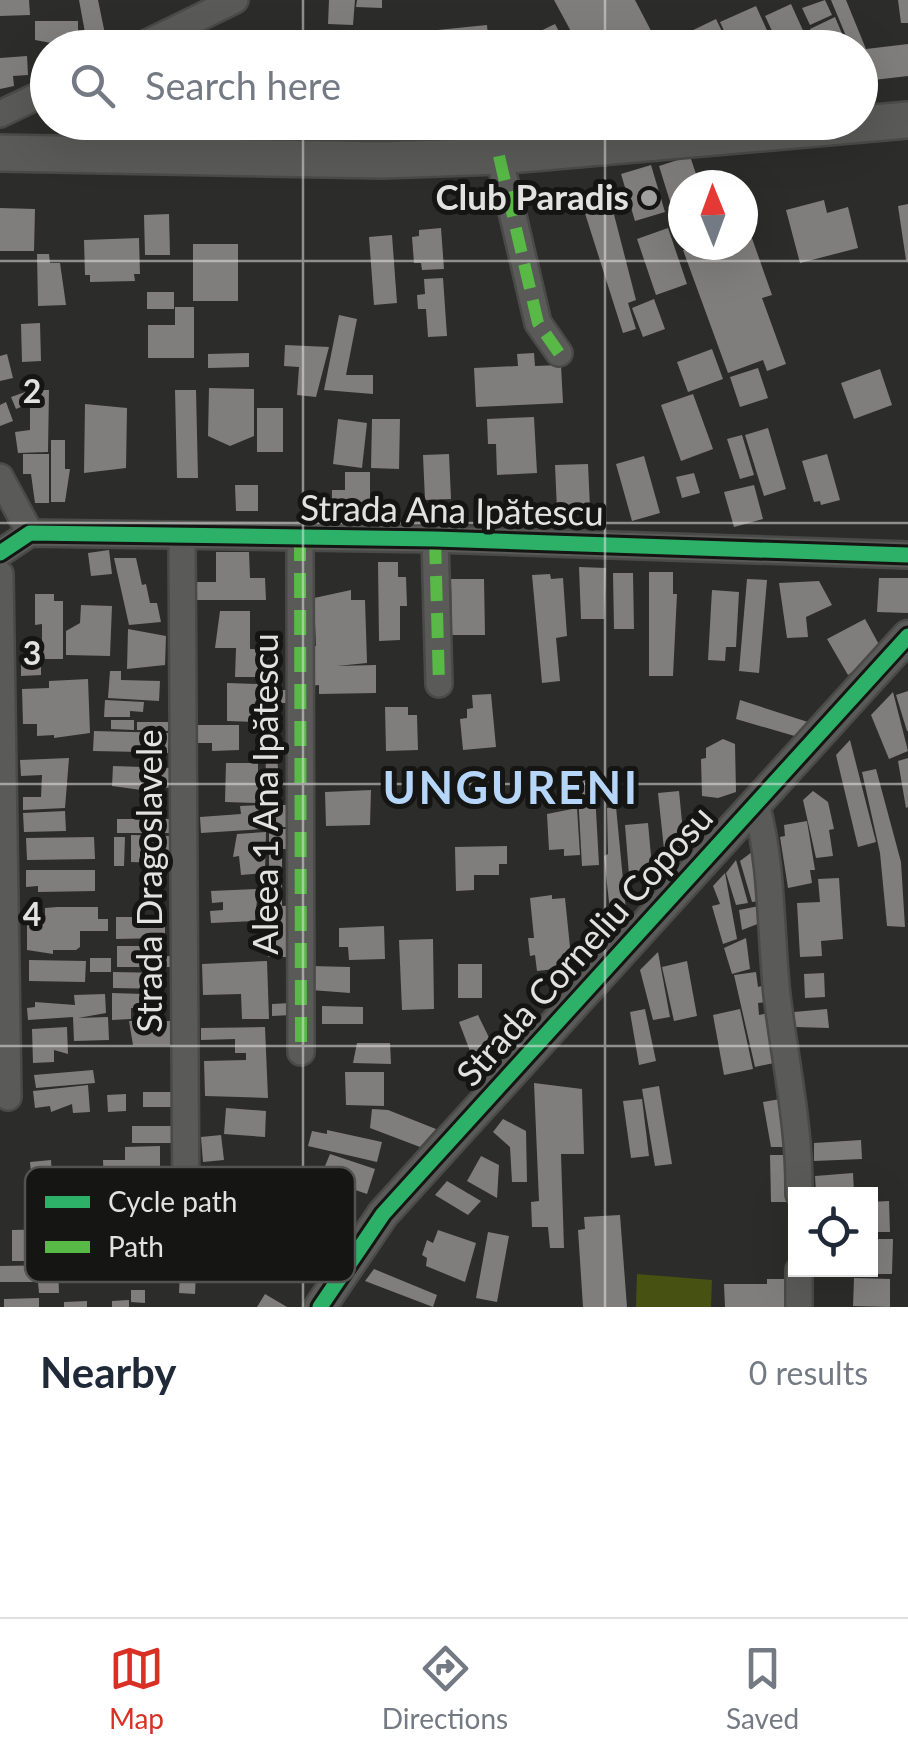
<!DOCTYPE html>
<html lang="en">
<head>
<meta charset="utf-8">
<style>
  body { margin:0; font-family:Lato,sans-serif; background:#f6f6f7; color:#1f2937 }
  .controls { position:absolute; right:30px; bottom:30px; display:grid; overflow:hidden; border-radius:0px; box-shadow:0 10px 40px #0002 }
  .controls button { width:90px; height:90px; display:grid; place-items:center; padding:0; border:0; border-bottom:2px solid #e0e1e3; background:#fff; color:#1f2937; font:50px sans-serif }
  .compass { position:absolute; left:668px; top:170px; width:90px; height:90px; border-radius:50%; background:#fff; box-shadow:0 10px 40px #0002; rotate:359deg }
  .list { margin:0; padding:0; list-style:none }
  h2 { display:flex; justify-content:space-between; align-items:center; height:130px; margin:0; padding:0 40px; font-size:42px }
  h2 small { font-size:32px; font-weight:400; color:#747a83 }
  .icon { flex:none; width:55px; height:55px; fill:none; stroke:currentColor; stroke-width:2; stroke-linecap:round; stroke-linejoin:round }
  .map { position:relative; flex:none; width:908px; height:1307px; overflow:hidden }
  .search { position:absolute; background:#fff; box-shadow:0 10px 40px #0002; left:30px; right:30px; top:30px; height:110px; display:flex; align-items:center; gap:25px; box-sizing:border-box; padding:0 35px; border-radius:55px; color:#747a83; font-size:38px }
  .sheet { height:310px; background:#fff }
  nav { display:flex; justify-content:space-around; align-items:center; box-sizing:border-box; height:140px; border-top:2px solid #e0e1e3; background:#fff; font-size:28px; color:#747a83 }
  nav a { display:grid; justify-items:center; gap:5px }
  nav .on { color:#d93025 }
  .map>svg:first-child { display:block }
  .green { fill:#475112 }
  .building { fill:#807e7d }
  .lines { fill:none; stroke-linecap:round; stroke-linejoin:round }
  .minor-casing { stroke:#4a4a48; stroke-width:30 }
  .tertiary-casing { stroke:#4a4a48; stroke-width:35 }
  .secondary-casing { stroke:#4a4a48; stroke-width:40 }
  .minor { stroke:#5a5a58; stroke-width:25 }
  .tertiary { stroke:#5a5a58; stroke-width:30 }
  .secondary { stroke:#5a5a58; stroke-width:35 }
  .quiet { stroke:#58b947; stroke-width:12; stroke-dasharray:25 12; stroke-linecap:butt }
  .cycleway-casing { stroke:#151513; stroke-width:21 }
  .cycleway { stroke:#2db169; stroke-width:15 }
  .grid { fill:none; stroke:#e2e2e0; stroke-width:2.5; stroke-opacity:0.55 }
  .poi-dot { fill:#a2a2a0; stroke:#151513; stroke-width:4 }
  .labels { text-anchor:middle; stroke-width:10; stroke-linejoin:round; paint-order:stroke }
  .poi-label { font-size:35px; font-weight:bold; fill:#e2e2e0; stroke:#151513; text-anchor:end }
  .street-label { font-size:35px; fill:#e2e2e0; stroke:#151513 }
  .district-label { font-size:45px; font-weight:bold; letter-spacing:2.5px; fill:#b6d6f9; stroke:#151513 }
  .key { fill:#151513; stroke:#525250; stroke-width:2.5 }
  .key-label { font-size:28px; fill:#e2e2e0 }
  .grid-label { font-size:32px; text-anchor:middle; font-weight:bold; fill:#e2e2e0; stroke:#151513; stroke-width:10; stroke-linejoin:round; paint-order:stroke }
</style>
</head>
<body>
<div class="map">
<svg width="908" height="1307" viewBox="0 0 908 1307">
  <rect width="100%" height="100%" fill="#2c2c2a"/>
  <path class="green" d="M637 1274 712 1280 711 1307H636Z"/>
  <g class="building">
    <path d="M0 0H29L30 15 0 16Z"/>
    <path d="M79 0H98L105 34 86 38Z"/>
    <path d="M329 0H355L353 25 328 24Z"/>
    <path d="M357 0H382V8L356 7Z"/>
    <path d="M554 0H635L660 48H580Z"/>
    <path d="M825 0 832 15 810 25 802 8Z"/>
    <path d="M831 0H846L866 49 908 44V76L865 81 860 48H851Z"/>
    <path d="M898 0H908V23H901Z"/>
    <path d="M791 4 811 48H780L765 16Z"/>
    <path d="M756 6 775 48 731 46 720 22Z"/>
    <path d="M835 17 848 48H818L810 29Z"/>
    <path d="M716 19 730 48H695L687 33Z"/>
    <path d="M35 21H78V40L62 39V45L35 40Z"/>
    <path d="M555 24 568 48 513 44Z"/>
    <path d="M487 25 489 48H389L388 35Z"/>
    <path d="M27 56 28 75 13 76 14 86 0 89V58Z"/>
    <path d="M690 156 699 183 683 185V226L678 227 659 166Z"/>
    <path d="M651 165 665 212 635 221 621 174Z"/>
    <path d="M610 199 636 300 628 303 636 329 623 333 583 207Z"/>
    <path d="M824 200 827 213 848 207 858 248 800 263 786 210Z"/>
    <path d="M908 204V260H906L898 206Z"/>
    <path d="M0 208 35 209 34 251H0Z"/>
    <path d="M169 214 170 255H145L144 215Z"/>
    <path d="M748 227 772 295 762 298 786 364 767 371 763 360 728 373 683 250 697 245H743V228Z"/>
    <path d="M441 228 444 269 422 270 421 263H414L412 237 419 236V230Z"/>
    <path d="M668 228 687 284 656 295 637 239Z"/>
    <path d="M392 235 397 303 374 305 369 237Z"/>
    <path d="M139 238 140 274H134L135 281 90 282V275H85L84 240Z"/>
    <rect x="193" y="244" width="45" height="57"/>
    <path d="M37 254H49L50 263H60L66 305 38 306Z"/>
    <path d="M443 278 447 336 428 337 426 309H418L417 295 425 294 424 279Z"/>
    <rect x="147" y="292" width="27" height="17"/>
    <path d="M654 299 665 329 643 337 632 308Z"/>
    <path d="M175 307H194V358H148V325H175Z"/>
    <path d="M339 315 357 319 346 375H373V394L324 390Z"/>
    <path d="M40 323 41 361 22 362 21 324Z"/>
    <path d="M285 345 329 347 316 397 297 395 299 367 284 366Z"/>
    <path d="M712 349 723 379 688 392 677 362Z"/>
    <path d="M249 353V367L208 368V354Z"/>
    <path d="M534 353 535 366 561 365 563 403 476 407 474 368 518 366 517 354Z"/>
    <path d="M7 354 13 378 0 381V356Z"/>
    <path d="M758 368 768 398 740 407 730 377Z"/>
    <path d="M880 369 892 405 854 419 841 383Z"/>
    <path d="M209 388 254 389V436L230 446 208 436Z"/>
    <path d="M31 390H49L48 452 18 453 15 432 30 430V403L16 409 11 397Z"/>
    <path d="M175 390H196L198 478H177Z"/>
    <path d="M693 394 713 449 681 461 661 405Z"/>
    <path d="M6 402 13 421 0 426V405Z"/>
    <path d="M85 404 127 408 126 468 84 473Z"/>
    <rect x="257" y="408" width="26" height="44"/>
    <path d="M534 417 537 473 497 475 496 444H488L487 419Z"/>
    <path d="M338 419 367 423 362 468 333 464Z"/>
    <path d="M372 419H400L399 469 371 468Z"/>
    <path d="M768 428 786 489 764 496 745 435Z"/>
    <path d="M742 435 754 475 740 479 727 439Z"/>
    <path d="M51 440H65V469H70L65 502H51Z"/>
    <path d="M23 454H49V503H35L31 474H23Z"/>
    <path d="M449 454 451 499 425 500 423 455Z"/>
    <path d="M827 454 840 500 821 505 820 501 814 502 802 461Z"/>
    <path d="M644 456 660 513 632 521 616 464Z"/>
    <path d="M588 464 590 508 557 510 555 465Z"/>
    <path d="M345 472H370V506L332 507V490H345Z"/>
    <path d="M694 473 700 493 682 498 676 477Z"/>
    <path d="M235 485H258V511H236Z"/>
    <path d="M754 485 763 519 734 527 724 492Z"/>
    <path d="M109 550 112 574 91 576 88 553Z"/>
    <path d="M216 552H249L250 578H265L266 600H197L196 582H216Z"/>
    <path d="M114 558H136L142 585 146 584 150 603H157L161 622 129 625Z"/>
    <path d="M378 562H398V577H406L407 606H400V640L379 641Z"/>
    <path d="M579 567 606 568 604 619H581Z"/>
    <path d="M649 572H673V594H677L673 676H649Z"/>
    <path d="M613 573H633L634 629H614Z"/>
    <path d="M550 574 551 579 563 578 567 636 556 638 560 681 542 683 532 575Z"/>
    <path d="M879 578H908V613L877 612Z"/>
    <path d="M451 579H484L485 635H452Z"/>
    <path d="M747 579 767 580 759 673 739 671Z"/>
    <path d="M819 581 832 605 806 617 808 637 787 638 779 583Z"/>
    <path d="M351 590V600H365L367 663 337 666 376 665V693L319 694V685L309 686 308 646H316L314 598Z"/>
    <path d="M712 590 739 592 736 647H726L725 661 708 660Z"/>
    <path d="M35 594H54V601H63V659H25V649H42V624L35 625Z"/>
    <path d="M81 605 112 606 110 656 66 655V631L80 623Z"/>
    <path d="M220 611H250V649L268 650V677H235L236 648H215Z"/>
    <path d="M865 619 882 650 848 675 827 639Z"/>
    <path d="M128 629 166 636 165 665 127 669Z"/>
    <path d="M21 664H41V675L21 676Z"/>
    <path d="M110 671H121V680L160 681 159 701 108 698Z"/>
    <path d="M88 679 90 733 54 738V735L37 736V724H23L22 689 49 688V681Z"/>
    <path d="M227 683 259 684V722L227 721Z"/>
    <path d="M267 690H295V703H279L278 753H266Z"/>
    <path d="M908 691V731H907L896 695Z"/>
    <path d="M893 692 908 751 889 759 871 715Z"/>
    <path d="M491 694 496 747 463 750 460 719 467 718V709L473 708 472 695Z"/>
    <path d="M105 700 144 702 143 712 130 711V717H104Z"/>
    <path d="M740 700 811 723 798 737 736 719Z"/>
    <path d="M385 707H408V715H417L418 750 386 751Z"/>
    <path d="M111 720H134V730L111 729Z"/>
    <path d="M137 722H168V731L137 730Z"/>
    <path d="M196 725H239V750L212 751V743H196Z"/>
    <path d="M94 731 169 733 168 753H154L153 757H141V752L93 751Z"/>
    <path d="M723 739 735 744 736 792 718 798 702 796 701 759 706 758V748Z"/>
    <path d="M850 740 876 842 858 847 836 755Z"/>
    <path d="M266 756H277L281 805H298L297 827H264Z"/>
    <path d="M69 758 65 808 23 810V797H41L42 775 21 776 20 760Z"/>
    <path d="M908 758V807L906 808 898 761Z"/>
    <path d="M226 763H258V803L225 802Z"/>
    <path d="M113 766 173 768 172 788 156 787V792L112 786Z"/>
    <path d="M876 769 901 862 905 927 887 926 880 853 862 772Z"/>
    <path d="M594 775 599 865 582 866 577 776Z"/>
    <path d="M371 790 370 825 326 826 325 792Z"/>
    <path d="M679 791 683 832H678L680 848 664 849 658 793Z"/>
    <path d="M813 791 828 802 834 829 829 830 833 856 816 858 803 800Z"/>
    <path d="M261 805 262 829 201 833 200 817 241 814 240 806Z"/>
    <path d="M616 807 627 921 612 930 604 856 608 854 607 808Z"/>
    <path d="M577 808 580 855 564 856V849L549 850 547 814Z"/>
    <path d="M141 810H157V819H171V833H117V819H142Z"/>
    <path d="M65 811 66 831 24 832 23 813Z"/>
    <path d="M807 821 815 870H810L812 883 788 888 780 837 785 836 784 825Z"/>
    <path d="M648 823 652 867 647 873 629 875 625 825Z"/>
    <path d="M269 829H297V849H282V875H269Z"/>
    <path d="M266 832 265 873 241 875 239 856 233 857 237 834Z"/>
    <path d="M131 835 170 836 169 851 157 863 131 862Z"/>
    <path d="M94 837 95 859 27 860 26 838Z"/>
    <path d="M114 837H125L124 866H114Z"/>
    <path d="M507 846V864H499V875H474V890L456 891 455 847Z"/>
    <path d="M752 852 767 900 752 902 740 861Z"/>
    <path d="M736 860 748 903 736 905 726 873Z"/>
    <path d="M26 870H95V891L38 892V886L26 887Z"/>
    <path d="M725 873 737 939 723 944 712 906 720 904 713 886Z"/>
    <path d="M839 878 843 939 821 941 822 956 800 957 797 903 820 902 818 879Z"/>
    <path d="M264 883H282V906L297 905V957H268Z"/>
    <path d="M258 889 255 921 211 923 210 911 223 910V902L212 903 211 891Z"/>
    <path d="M552 895V899L565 898 572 967 537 971 535 955 530 956 528 938H534L530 898Z"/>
    <path d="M764 905 765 921 742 930 739 910Z"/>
    <path d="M57 907H98V919H108V931H80V947L76 950H53V954L27 950V914H45V908Z"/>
    <path d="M116 917H165V938L116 939Z"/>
    <path d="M384 926 385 959 349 960 348 947H339V928Z"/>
    <path d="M746 938 750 969 732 974 724 948Z"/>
    <path d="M433 939 434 1009 402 1010 399 940Z"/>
    <path d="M117 946H144V957L172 956V967H117Z"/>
    <path d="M658 952 670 1017 653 1020 640 970Z"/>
    <rect x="90" y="958" width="21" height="14"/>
    <path d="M29 960 86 961 85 982 29 981Z"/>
    <path d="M267 961 269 1019H242L241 994 203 995 202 964Z"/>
    <path d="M687 961 697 1016 674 1021 662 967Z"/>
    <rect x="458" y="964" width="24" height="34"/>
    <path d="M311 966 350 967V993L311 990Z"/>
    <path d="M113 972 166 973V989L113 988Z"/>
    <path d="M756 972 758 987 769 984 772 1001 758 1003 759 1015 773 1012 776 1034 768 1036 774 1063 755 1067 734 975Z"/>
    <path d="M824 973 825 997 805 998 804 974Z"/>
    <path d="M112 993 144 994V1008H131V1019L112 1020Z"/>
    <path d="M105 994 106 1013 78 1018 108 1017 109 1040 74 1041 73 1017 28 1020 27 1008 35 1007V1002L75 1005 74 995Z"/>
    <path d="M291 1003 292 1015 272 1016V1004Z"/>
    <path d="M322 1006 363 1007V1024H322Z"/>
    <path d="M645 1009 656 1061 639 1065 630 1012Z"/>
    <path d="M740 1009 753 1069 724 1075 713 1015Z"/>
    <path d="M827 1009 829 1028 796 1027 794 1012Z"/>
    <path d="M478 1015 499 1058 481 1080 459 1022Z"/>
    <path d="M129 1021H171V1045H133Z"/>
    <path d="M67 1027 68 1054 54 1050V1062L33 1063 32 1029Z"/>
    <path d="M265 1027 268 1098 205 1096 204 1061 246 1060V1053H235V1039L201 1040V1028Z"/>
    <path d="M357 1043H390L391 1064 353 1063Z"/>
    <path d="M93 1070 95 1083 36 1088 34 1075Z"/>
    <path d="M345 1072H384V1106L346 1105Z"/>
    <path d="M534 1083 582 1089 584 1154H561L564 1248H550L548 1227H532L531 1202 539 1201Z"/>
    <path d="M88 1085 90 1112 73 1113 72 1104 51 1112 50 1106 35 1108 33 1091Z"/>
    <path d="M659 1086 672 1164 655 1166 642 1089Z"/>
    <rect x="143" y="1092" width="29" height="15"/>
    <path d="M126 1094V1111L108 1112 107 1095Z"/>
    <path d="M786 1098 793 1147H771L763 1102Z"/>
    <path d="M642 1099 649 1156 631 1158 623 1101Z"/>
    <path d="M226 1108 266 1111 265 1137 224 1134Z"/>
    <path d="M372 1109 388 1110 436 1129 420 1147 370 1128Z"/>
    <path d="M503 1119 526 1131 527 1182H512L510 1147 493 1132Z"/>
    <rect x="132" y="1126" width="43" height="17"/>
    <path d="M327 1130 382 1142 377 1162 308 1146 312 1131 327 1134Z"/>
    <path d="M221 1135 224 1160 203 1162 201 1137Z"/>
    <path d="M861 1140 862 1159 814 1161V1143Z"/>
    <path d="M160 1146V1182H154V1200H143V1209L111 1210 110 1182H104L103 1160H125V1147Z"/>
    <path d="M330 1154 375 1169 367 1194 320 1178Z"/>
    <path d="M770 1155H793V1202H771Z"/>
    <path d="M481 1156 499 1165 497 1198 467 1181Z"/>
    <path d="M51 1160 54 1204 34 1206 30 1162Z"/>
    <path d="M853 1173 854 1194H816L815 1176Z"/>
    <path d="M447 1181 481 1201 468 1215 435 1195Z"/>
    <path d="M889 1201 890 1232H870V1202Z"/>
    <path d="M620 1215 627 1307H583L578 1230 585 1229 584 1217Z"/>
    <path d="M58 1229 53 1261H12V1230Z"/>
    <path d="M438 1230 476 1243 465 1282 426 1266 427 1258 422 1255 427 1240 433 1243Z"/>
    <path d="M488 1232 509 1236 497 1302 476 1298Z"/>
    <path d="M870 1239H893L892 1274H862V1270H870Z"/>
    <path d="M58 1265 59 1293H39L38 1282H0V1266Z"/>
    <path d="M374 1269 437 1295 433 1307 365 1281Z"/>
    <rect x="812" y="1270" width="36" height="6"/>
    <path d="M180 1273H196L195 1294 179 1293Z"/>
    <path d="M854 1278 890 1279V1307L853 1306Z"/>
    <path d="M767 1279H793L794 1307H725L724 1284H767Z"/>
    <path d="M131 1290H145V1303L131 1302Z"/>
    <path d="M265 1294 287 1307H257Z"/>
    <path d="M39 1298V1307H4V1299Z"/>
    <path d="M129 1300V1307H112V1301Z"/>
    <path d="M87 1301V1307H64V1302Z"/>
  </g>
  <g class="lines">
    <g class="minor-casing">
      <g id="minor">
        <path d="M137 48 235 0"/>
        <path d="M0 114 48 91"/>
        <path d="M499 156 538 323 559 353"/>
        <path d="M0 477 30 533"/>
        <path d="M182 536 186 1225"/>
        <path d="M300 536 301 1052"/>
        <path d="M435 539 439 684"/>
        <path d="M0 553 30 533 435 539 908 555"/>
        <path d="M0 574 8 1097"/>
        <path d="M756 804C773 867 770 930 777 995 785 1061 800 1127 799 1194"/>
        <path d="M799 1307V1270"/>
      </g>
    </g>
    <g class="tertiary-casing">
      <path id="tertiary" d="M320 1307 383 1214 908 636"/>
    </g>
    <g class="secondary-casing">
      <path id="secondary" d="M0 153 382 160 499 156 908 120"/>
    </g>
    <use href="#minor" class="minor"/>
    <use href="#tertiary" class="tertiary"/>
    <use href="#secondary" class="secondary"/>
    <g class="quiet">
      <path d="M499 156 538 323 559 353"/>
      <path d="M300 536 301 1052"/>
      <path d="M435 539 439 684"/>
    </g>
    <g class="cycleway-casing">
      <g id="cycleway">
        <path d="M0 553 30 533 435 539 908 555"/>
        <path d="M320 1307 383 1214 908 636"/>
      </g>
    </g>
    <use href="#cycleway" class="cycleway"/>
  </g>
  <path class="grid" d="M303 0V48M605 0V48M303 122V1307M605 122V1307M0 261H908M0 523H908M0 784H908M0 1046H908"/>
  <circle class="poi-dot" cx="649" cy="198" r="10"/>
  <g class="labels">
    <g class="poi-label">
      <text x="629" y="210">Club Paradis</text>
    </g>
    <g class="street-label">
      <text transform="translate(452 511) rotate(1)" y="12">Strada Ana Ipătescu</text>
      <text transform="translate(266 794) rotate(-90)" y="12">Aleea 1 Ana Ipătescu</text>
      <text transform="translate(150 881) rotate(-90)" y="12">Strada Dragoslavele</text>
      <text transform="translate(585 946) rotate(-48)" y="12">Strada Corneliu Coposu</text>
    </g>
    <g class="district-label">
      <text x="511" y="804">UNGURENI</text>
    </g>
  </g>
  <rect x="25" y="1167" width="330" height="115" rx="15" class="key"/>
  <rect x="45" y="1196" width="45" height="12" fill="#2db169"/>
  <rect x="45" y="1241" width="45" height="12" fill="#58b947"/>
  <g class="key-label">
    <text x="108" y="1212">Cycle path</text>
    <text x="108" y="1257">Path</text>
  </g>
  <g class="grid-label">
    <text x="32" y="403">2</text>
    <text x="32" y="665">3</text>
    <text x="32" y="926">4</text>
  </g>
</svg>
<div class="controls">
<button><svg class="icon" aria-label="locate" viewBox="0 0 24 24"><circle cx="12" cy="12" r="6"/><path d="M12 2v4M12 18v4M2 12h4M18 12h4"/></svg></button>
</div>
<svg class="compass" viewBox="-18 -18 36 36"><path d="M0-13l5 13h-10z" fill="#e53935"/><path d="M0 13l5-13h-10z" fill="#747a83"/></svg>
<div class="search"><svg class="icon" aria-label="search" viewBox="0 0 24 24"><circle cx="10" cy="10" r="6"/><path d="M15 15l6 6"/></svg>Search here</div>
</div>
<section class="sheet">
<h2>Nearby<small>0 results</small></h2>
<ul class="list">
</ul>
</section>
<nav>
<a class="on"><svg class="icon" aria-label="map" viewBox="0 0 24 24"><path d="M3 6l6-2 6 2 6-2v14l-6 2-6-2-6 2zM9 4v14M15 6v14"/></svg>Map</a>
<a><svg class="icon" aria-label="directions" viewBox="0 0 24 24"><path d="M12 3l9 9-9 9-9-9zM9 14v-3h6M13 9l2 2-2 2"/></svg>Directions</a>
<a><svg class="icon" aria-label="saved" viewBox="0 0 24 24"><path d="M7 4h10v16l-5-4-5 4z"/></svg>Saved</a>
</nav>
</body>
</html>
